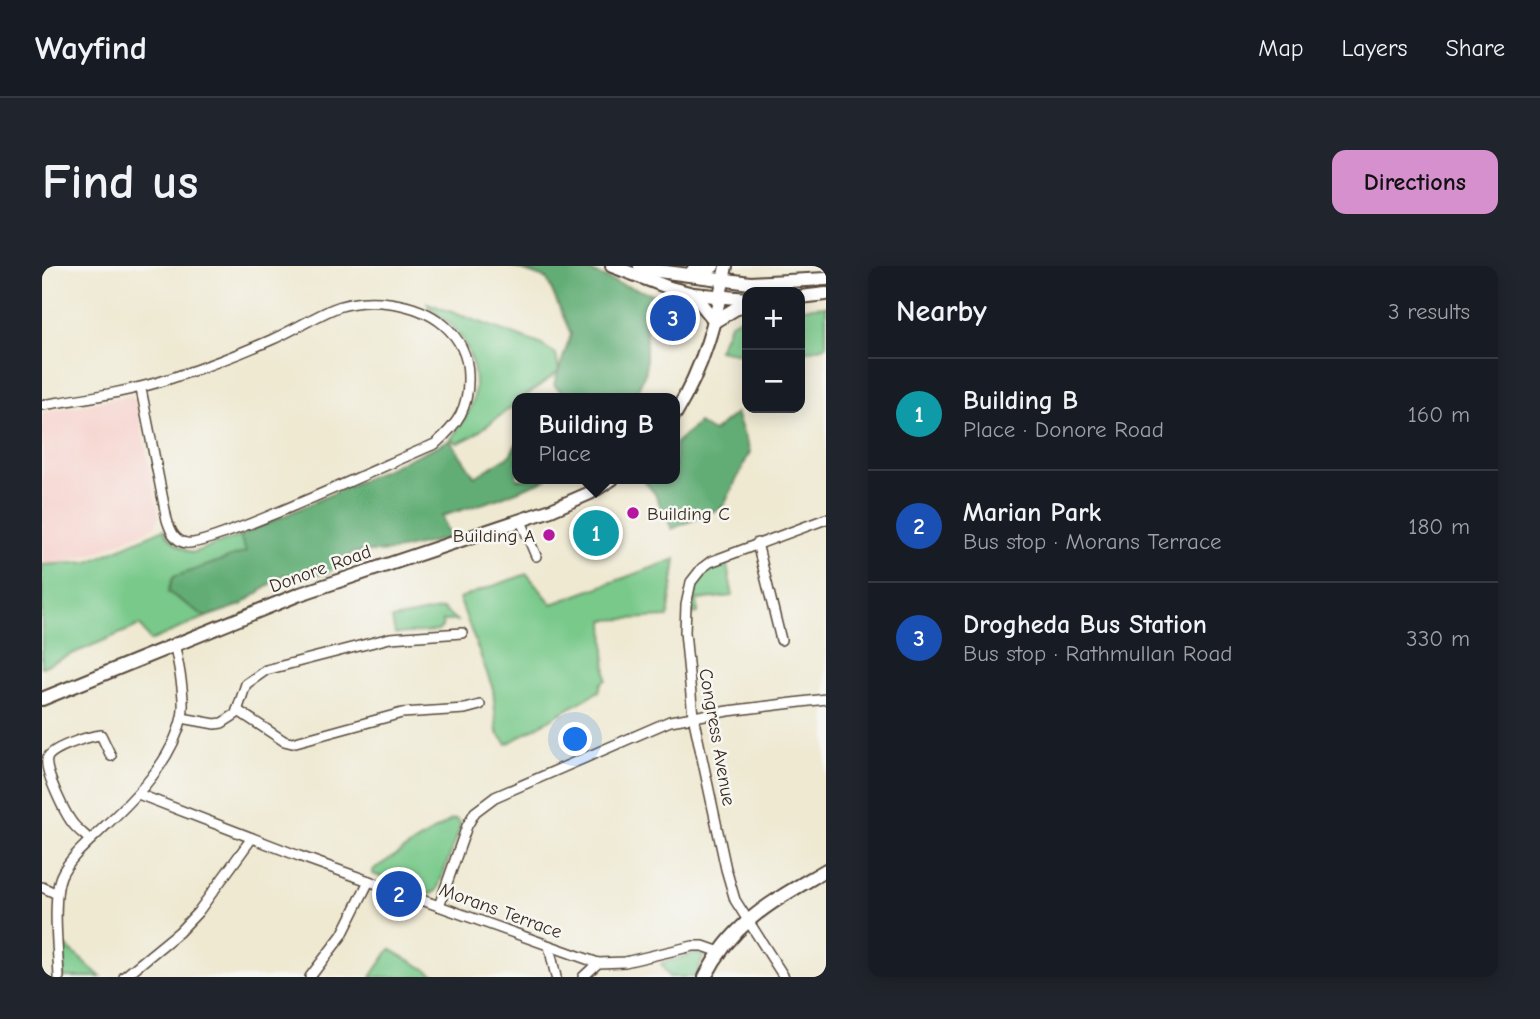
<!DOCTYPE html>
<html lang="en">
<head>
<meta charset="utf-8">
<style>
  body { margin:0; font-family:"Comic Neue",sans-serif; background:#20242c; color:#f1f3f6 }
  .controls { position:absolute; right:21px; top:21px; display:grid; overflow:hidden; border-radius:14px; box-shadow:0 4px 18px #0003 }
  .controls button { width:63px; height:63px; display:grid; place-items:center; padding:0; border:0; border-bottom:2px solid #363941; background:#171b24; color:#f1f3f6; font:35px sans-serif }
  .you { position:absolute; left:534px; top:474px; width:24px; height:24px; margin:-18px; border:5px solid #fff; border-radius:50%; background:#1a73e8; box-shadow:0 0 0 10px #1a73e833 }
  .badge { display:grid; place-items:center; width:46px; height:46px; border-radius:50%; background:#d690ce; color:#fff; font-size:23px; font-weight:700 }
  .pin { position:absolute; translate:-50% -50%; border:4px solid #fff; box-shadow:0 2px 7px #0006 }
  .popup { position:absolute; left:470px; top:127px; width:168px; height:91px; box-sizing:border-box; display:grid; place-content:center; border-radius:14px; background:#171b24; filter:drop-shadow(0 2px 5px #0005); font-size:23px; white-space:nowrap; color:#9ea1a6 }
  .popup b { font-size:26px; color:#f1f3f6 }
  .popup::after { content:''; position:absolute; left:50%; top:100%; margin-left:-14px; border:14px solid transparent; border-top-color:#171b24 }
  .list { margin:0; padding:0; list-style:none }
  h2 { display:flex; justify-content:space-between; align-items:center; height:91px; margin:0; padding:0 28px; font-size:30px }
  h2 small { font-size:23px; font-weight:400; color:#9ea1a6 }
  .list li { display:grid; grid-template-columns:46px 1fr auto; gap:21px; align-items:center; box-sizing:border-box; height:112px; padding:0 28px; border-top:2px solid #363941 }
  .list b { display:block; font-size:26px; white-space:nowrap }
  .list p { margin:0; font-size:23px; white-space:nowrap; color:#9ea1a6 }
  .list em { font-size:23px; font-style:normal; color:#9ea1a6 }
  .map { position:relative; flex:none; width:784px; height:711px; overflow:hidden; border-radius:14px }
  header { display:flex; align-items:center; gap:42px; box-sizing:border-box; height:98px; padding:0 35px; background:#171b24; border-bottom:2px solid #363941 }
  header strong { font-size:33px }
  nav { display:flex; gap:38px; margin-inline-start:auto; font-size:24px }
  .intro { display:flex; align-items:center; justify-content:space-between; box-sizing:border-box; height:168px; padding:0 42px }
  h1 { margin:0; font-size:49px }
  .button { padding:18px 32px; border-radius:14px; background:#d690ce; color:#111; font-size:24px; font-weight:700 }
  main { display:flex; gap:42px; padding:0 42px }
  aside { flex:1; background:#171b24; border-radius:14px; box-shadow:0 4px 18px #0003 }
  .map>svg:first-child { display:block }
  .built { fill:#f7d0cb }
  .green { fill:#78c98a; stroke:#5a7a54; stroke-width:2 }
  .forest { fill:#62ad76; stroke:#4e6c4a; stroke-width:2 }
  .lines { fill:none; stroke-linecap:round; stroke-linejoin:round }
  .street-casing { stroke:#564739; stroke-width:12 }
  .secondary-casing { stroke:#564739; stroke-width:16 }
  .street { stroke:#fff; stroke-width:9 }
  .secondary { stroke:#fff; stroke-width:12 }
  .poi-dot { fill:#b5179e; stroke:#f6f6f2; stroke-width:2.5 }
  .labels { text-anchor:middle; stroke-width:5; stroke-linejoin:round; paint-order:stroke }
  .poi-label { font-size:19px; fill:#3b2a1e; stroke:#f6f6f2; text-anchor:start }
  .street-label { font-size:19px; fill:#3b2a1e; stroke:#f6f6f2 }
</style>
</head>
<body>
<header>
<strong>Wayfind</strong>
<nav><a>Map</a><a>Layers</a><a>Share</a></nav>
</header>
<div class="intro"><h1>Find us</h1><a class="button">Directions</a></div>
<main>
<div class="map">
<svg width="784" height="711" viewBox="0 0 784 711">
  <rect width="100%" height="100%" fill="#f6f6f2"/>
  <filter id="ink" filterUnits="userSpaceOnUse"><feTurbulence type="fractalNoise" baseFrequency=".0143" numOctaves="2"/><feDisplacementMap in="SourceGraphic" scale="14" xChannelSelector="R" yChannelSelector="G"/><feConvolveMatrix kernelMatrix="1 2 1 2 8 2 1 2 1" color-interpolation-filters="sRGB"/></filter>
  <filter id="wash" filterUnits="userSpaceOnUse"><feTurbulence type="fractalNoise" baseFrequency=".00686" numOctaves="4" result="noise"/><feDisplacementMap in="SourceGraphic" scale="28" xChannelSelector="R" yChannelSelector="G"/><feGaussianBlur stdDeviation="1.57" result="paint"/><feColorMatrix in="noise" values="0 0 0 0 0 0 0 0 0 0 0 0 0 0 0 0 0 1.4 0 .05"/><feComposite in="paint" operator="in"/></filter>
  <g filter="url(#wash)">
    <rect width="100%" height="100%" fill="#efe9d2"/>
    <path class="built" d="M86 130 90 131 95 139 117 250 113 261 51 288 14 298 0 299V147Z"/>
    <g class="green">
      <path d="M385 37 498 78 514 88 517 105 481 132H475V137L431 170 416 177 409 173C415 164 422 155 427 145 440 120 430 83 413 63 405 52 391 49 385 37Z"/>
      <path d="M784 40V80L758 87V42Z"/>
      <path d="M705 48V89L676 84 688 58Z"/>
      <path d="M122 263C128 276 138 281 150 287L198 270 205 286 126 326 164 351 108 375 98 359 0 401V299L47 296Z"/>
      <path d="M634 293 626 351 562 354 564 414 559 417 557 425 465 478 455 466 451 423 417 332 485 308 510 338Z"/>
      <path d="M684 295 691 330 655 334 656 347 650 348C651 322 658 306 684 295Z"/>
      <path d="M401 343 415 355H401L400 361 396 365 353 368 350 353Z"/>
      <path d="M414 553 418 556V562L395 624 389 628 382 627 331 608V604L335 601 409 554Z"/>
      <path d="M25 681 59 711H21V682Z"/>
      <path d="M348 683 397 711H329Z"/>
      <path d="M655 687 662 690 653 711H627L619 698 620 697Z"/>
    </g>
    <g class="forest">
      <path d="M469 0H537L575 17 613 29 604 58V105L592 132H526L512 119 529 68 505 13Z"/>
      <path d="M694 147 708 186 681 241 630 263 613 228 601 213H633V178L656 157 671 166Z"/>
      <path d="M408 174 433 211 468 189 475 177V213H505L452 234 400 250 407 272 350 285 310 287 284 308 241 309 199 339 164 351 126 326 131 311 204 286 198 270Z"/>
    </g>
  </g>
  <g filter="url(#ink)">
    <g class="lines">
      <g class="street-casing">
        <g id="street">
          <path d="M0 139C44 132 88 126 130 112 163 101 197 88 229 74 250 65 270 52 291 43 324 29 375 36 402 59 417 72 426 90 426 110 427 142 416 158 393 178 358 192 166 282 144 277 132 275 128 263 125 254L99 123"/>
          <path d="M479 255 494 290"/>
          <path d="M715 277 739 374"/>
          <path d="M195 444 242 475 250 477 360 447 423 443 438 439"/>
          <path d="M140 452 173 458 180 457 194 448 204 418 224 404 348 372 420 367"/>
          <path d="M96 528 257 590 556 697 583 696 651 680H661L678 686"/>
          <path d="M48 574C43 569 37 565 32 559 24 550 2 505 5 493 8 482 47 470 59 469L69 490"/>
          <path d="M0 621 15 628"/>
          <path d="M397 640 425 560 433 546 453 531 628 455 686 445 784 433"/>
          <path d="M507 680 514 711"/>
          <path d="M17 711C16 685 10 633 19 610 27 592 47 576 61 562 93 532 130 496 140 451 144 434 136 395 132 377"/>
          <path d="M82 711 137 666 156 646 210 572"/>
          <path d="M268 711 300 669 327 615"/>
          <path d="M541 711 556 697"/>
          <path d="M742 711 693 634 684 603 651 450 643 366 644 339 649 316 660 302 668 296 784 253"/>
        </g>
      </g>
      <g class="secondary-casing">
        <g id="secondary">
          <path d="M570 0 628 22 651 28 705 33"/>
          <path d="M598 0 609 4 708 17 784 13"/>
          <path d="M651 4 661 6 671 0"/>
          <path d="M651 28 673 55"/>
          <path d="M758 31 784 28"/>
          <path d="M673 55 693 43 705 39"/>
          <path d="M633 148C662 101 674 53 684 0"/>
          <path d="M0 433 258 328 509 244 548 227 570 213"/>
          <path d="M663 711C692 654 732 635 784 604"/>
        </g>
      </g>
      <use href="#street" class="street"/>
      <use href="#secondary" class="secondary"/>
    </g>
  </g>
  <g class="poi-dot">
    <circle cx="591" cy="247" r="7"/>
    <circle cx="507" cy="269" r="7"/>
  </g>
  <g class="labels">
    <g class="poi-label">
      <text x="605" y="254">Building C</text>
      <text x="493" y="276" text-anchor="end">Building A</text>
    </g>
    <g class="street-label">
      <text transform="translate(278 302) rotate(-20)" y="7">Donore Road</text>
      <text transform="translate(676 471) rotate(80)" y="7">Congress Avenue</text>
      <text transform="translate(459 644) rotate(20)" y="7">Morans Terrace</text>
    </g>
  </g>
</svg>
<div class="controls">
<button>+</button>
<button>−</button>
</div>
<div class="you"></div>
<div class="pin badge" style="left:554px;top:267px;background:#0f9aa8">1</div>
<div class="popup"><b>Building B</b>Place</div>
<div class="pin badge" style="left:357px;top:628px;background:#1a4fb4">2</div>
<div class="pin badge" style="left:631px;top:52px;background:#1a4fb4">3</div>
</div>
<aside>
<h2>Nearby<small>3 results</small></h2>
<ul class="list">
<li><span class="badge" style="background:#0f9aa8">1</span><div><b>Building B</b><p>Place · Donore Road</p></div><em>160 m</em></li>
<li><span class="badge" style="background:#1a4fb4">2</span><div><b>Marian Park</b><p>Bus stop · Morans Terrace</p></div><em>180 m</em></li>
<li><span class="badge" style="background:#1a4fb4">3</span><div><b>Drogheda Bus Station</b><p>Bus stop · Rathmullan Road</p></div><em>330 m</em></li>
</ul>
</aside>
</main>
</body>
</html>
